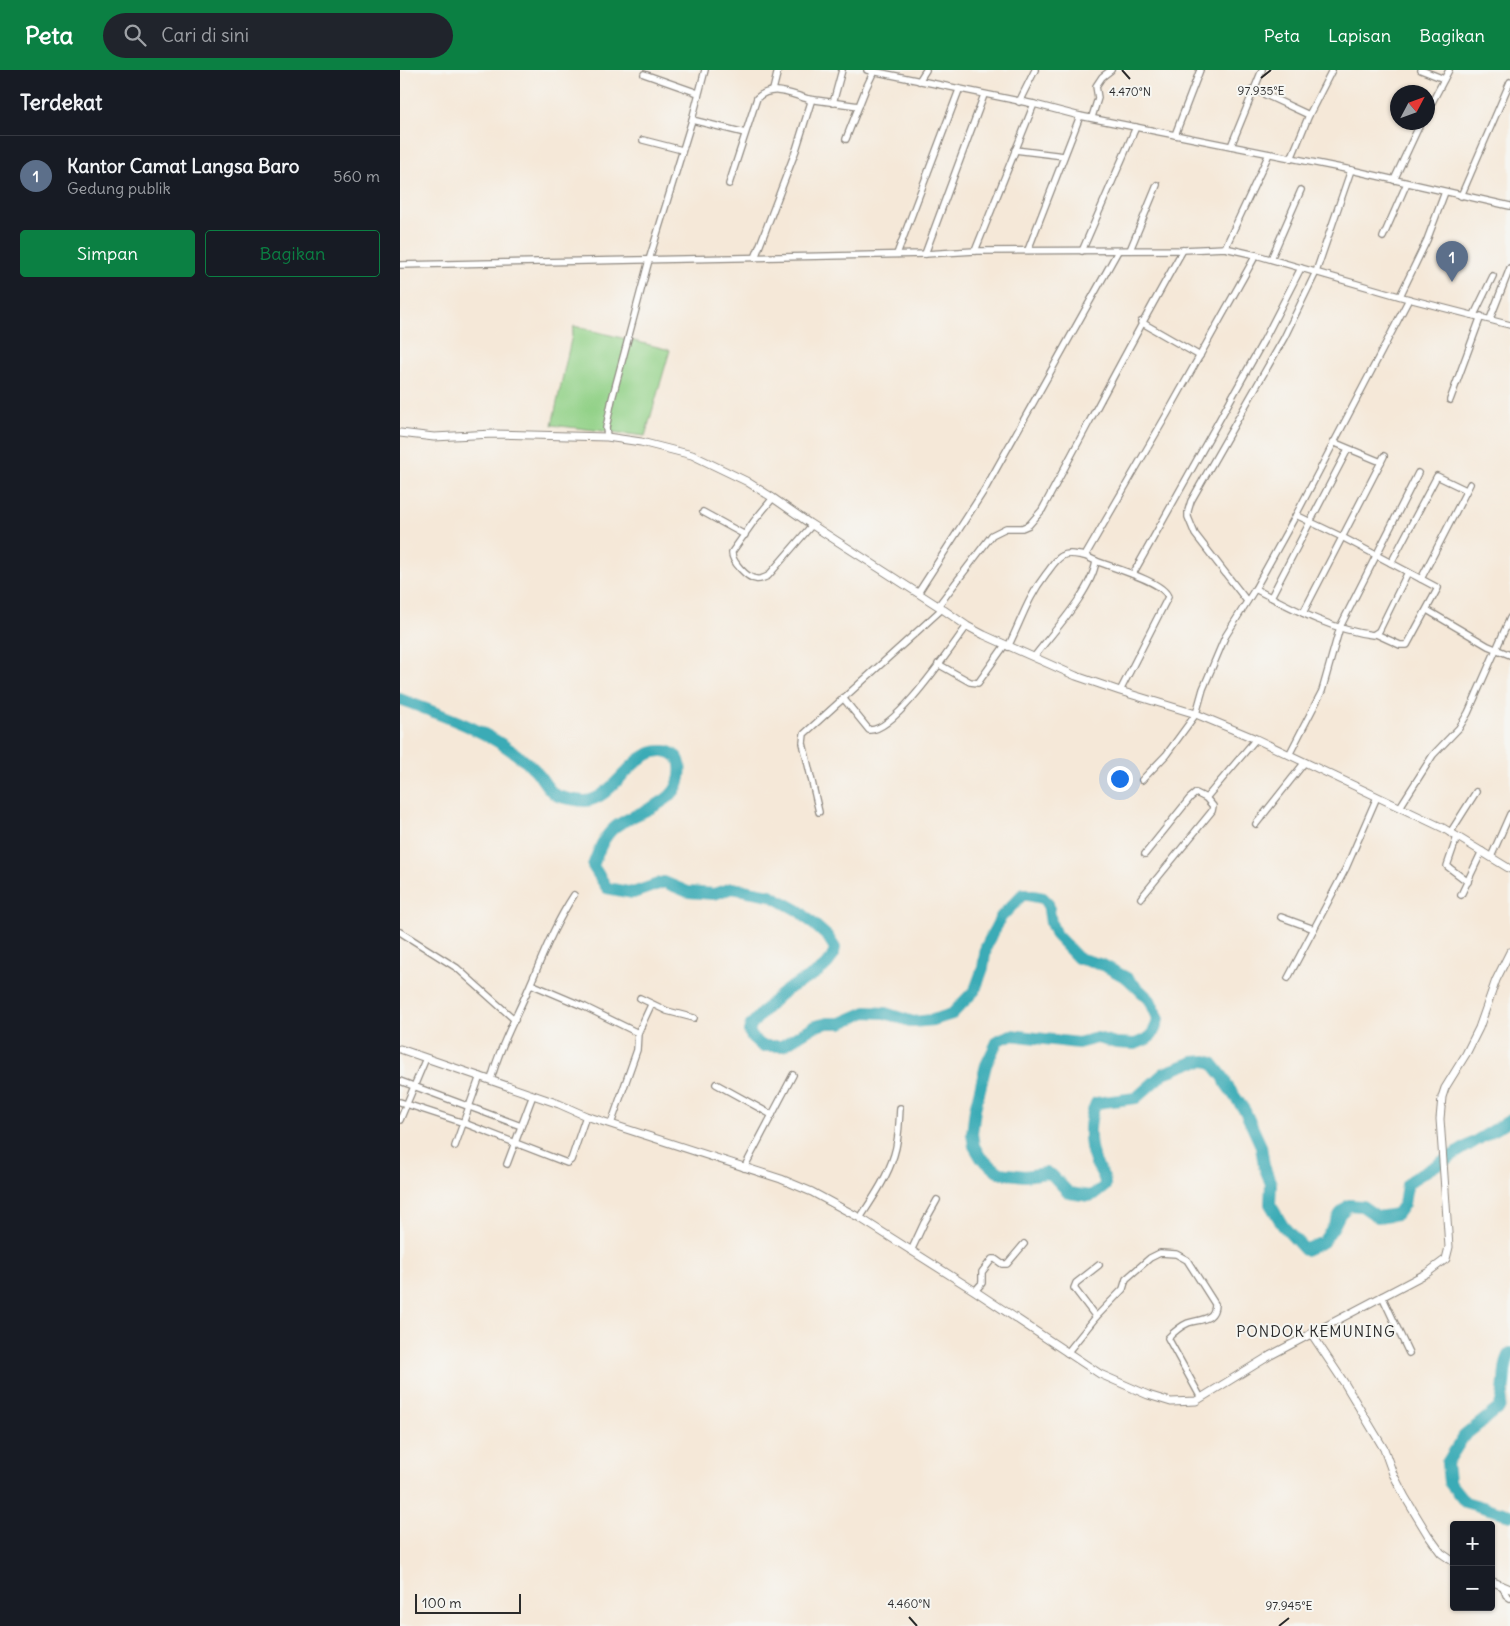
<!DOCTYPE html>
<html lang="id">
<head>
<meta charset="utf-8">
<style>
  body { margin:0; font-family:Delius,sans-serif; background:#20242c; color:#f1f3f6 }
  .controls { position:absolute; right:15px; bottom:15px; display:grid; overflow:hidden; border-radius:5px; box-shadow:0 1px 4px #0004 }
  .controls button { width:45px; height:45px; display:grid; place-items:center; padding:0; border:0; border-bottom:1px solid #363941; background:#171b24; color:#f1f3f6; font:25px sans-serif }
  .compass { position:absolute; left:990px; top:15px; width:45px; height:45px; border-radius:50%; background:#171b24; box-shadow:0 1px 4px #0004; rotate:49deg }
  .scale { position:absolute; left:15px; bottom:12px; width:106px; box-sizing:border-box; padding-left:5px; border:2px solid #2b2b2b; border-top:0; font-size:14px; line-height:18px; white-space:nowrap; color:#2b2b2b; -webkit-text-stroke:4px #f6f6f2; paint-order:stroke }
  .you { position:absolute; left:719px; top:708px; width:18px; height:18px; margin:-12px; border:4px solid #fff; border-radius:50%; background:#1a73e8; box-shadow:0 0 0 8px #1a73e833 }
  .badge { display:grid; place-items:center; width:32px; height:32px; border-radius:50%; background:#0b8043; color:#fff; font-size:16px; font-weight:700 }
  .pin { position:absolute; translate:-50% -41px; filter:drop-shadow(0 1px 2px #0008) }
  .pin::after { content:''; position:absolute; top:26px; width:18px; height:15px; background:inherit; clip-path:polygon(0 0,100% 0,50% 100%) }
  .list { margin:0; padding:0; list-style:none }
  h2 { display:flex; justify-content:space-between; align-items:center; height:65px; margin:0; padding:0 20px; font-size:21px }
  h2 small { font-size:16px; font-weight:400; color:#9ea1a6 }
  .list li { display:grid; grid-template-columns:32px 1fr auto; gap:15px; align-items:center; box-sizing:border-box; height:80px; padding:0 20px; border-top:1px solid #363941 }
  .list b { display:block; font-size:19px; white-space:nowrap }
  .list p { margin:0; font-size:16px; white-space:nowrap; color:#9ea1a6 }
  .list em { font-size:16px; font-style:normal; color:#9ea1a6 }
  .actions { display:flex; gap:10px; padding:15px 20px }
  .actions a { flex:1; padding:11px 0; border:1px solid #0b8043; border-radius:5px; text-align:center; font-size:18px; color:#0b8043 }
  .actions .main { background:#0b8043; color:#fff }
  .icon { flex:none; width:28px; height:28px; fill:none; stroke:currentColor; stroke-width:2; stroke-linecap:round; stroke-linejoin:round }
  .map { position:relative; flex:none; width:1110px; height:1556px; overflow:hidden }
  header { display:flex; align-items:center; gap:30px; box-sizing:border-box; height:70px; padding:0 25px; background:#0b8043; color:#fff }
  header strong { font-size:24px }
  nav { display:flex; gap:28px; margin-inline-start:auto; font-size:18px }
  .search { width:350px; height:45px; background:#20242c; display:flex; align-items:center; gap:12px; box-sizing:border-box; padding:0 18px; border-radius:28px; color:#9ea1a6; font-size:19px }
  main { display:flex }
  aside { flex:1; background:#171b24 }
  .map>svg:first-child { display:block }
  .green { fill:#92d187; stroke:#5e7e59 }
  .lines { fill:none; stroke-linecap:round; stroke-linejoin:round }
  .river { stroke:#3aabb6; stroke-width:12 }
  .minor-casing { stroke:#908a82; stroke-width:8 }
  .tertiary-casing { stroke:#908a82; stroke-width:9 }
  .minor { stroke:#fff; stroke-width:5.5 }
  .tertiary { stroke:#fff; stroke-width:7 }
  .ticks { fill:none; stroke:#2b2b2b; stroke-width:2 }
  .labels { text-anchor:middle; stroke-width:4; stroke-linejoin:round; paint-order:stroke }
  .quarter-label { font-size:15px; letter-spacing:1px; fill:#2b2b2b; stroke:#f6f6f2 }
  .ticks-label { font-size:12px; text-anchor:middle; fill:#2b2b2b; stroke:#f6f6f2; stroke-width:4; stroke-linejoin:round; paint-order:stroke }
</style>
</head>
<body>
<header>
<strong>Peta</strong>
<div class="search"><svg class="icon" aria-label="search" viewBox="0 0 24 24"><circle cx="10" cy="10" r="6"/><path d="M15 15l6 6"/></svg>Cari di sini</div>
<nav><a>Peta</a><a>Lapisan</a><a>Bagikan</a></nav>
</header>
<main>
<aside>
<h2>Terdekat<small></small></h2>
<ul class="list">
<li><span class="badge" style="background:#5c6f8a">1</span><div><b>Kantor Camat Langsa Baro</b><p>Gedung publik</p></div><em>560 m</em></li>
</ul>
<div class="actions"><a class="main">Simpan</a><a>Bagikan</a></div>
</aside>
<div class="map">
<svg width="1110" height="1556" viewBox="0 0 1110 1556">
  <rect width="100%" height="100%" fill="#f6f6f2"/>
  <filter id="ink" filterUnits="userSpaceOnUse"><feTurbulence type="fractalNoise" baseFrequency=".02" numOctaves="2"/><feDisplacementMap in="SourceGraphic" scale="10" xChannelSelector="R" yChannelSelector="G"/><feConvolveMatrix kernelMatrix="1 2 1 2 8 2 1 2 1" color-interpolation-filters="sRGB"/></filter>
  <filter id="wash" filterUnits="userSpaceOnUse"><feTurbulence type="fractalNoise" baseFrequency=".0096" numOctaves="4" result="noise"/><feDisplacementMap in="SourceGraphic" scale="20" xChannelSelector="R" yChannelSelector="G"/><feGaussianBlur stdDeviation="1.12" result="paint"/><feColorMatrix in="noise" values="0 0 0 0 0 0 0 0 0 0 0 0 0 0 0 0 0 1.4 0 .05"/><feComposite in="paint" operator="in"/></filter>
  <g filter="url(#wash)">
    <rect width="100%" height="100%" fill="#f5e8d8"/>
    <path class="green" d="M174 256 270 280 245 366 152 355Z"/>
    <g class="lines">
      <g class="river">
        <path d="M0 629C40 645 82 658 116 684 123 690 131 695 136 701 142 708 148 721 156 725 161 728 180 731 185 731 215 729 232 678 264 681 271 682 279 686 280 694 286 735 240 738 215 757 203 767 198 782 193 796L207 818 233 823 264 812 288 822 314 824 332 818 370 825 399 841 428 867 435 878C432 901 401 909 384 922 372 931 361 944 351 955L349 961 352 967 362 976H382L415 956 428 953H441L466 942 485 943 513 952 533 950 552 944 575 920 583 898 586 877 601 847 623 824 643 828 648 833 651 853 656 865 678 888 703 895 727 908 750 930 758 948 757 954 752 965 747 969 735 974 716 973 697 968 678 973 611 965 598 970 586 995 575 1039 572 1064 574 1076 581 1088 600 1103 625 1106 646 1103 652 1105 669 1123 689 1126 695 1124 705 1116C706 1106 699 1101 695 1091 688 1074 688 1050 696 1033L736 1028 764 1003 793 992 806 991 812 993 824 1008 826 1014 845 1041 861 1076 864 1096 871 1114 870 1134 883 1156 905 1180 923 1172 934 1156 940 1144 949 1135 962 1136 978 1147 997 1144 1004 1134 1007 1115 1012 1110 1110 1050"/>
        <path d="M1110 1283C1101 1300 1107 1320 1099 1338L1064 1366 1047 1393 1049 1412 1065 1432 1110 1445"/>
      </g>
    </g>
  </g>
  <g filter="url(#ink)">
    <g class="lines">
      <g class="minor-casing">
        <g id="minor">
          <path d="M467 0 634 34 680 46 951 100 1110 136"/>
          <path d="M1021 0 1044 9"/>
          <path d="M244 4 298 23"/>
          <path d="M519 11 526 0"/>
          <path d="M853 19 909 45"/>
          <path d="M373 20 378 0"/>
          <path d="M408 29 459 36"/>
          <path d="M619 32 635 0"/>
          <path d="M433 33 442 0"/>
          <path d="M1028 40 1049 0"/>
          <path d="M692 47 698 28 696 16 702 7 711 0"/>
          <path d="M292 50 345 63"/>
          <path d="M775 65 800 0"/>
          <path d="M446 69 466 18 474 1"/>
          <path d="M243 70 282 80"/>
          <path d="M831 76 862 0"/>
          <path d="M615 80 664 86"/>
          <path d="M891 89 909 45 932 0"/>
          <path d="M994 110 1021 52"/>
          <path d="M329 114 357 28C373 14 390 24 408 29L411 32 396 80 355 188"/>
          <path d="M1061 126 1110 12"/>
          <path d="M983 167 1007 113"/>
          <path d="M825 178 869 84"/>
          <path d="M628 180 680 46"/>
          <path d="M730 180 757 115"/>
          <path d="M575 181 634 34"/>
          <path d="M682 181 736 57"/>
          <path d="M497 184 559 20"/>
          <path d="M525 184 584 25"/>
          <path d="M871 189 901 120"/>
          <path d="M0 195 525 184 575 181 783 180 825 178 856 185 1009 229 1110 255"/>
          <path d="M1000 226 1027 170 1045 122"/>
          <path d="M1074 245 1093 206"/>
          <path d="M1090 249 1110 198"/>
          <path d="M741 252 800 286"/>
          <path d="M1050 330 1081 246"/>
          <path d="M207 367 206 358 212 329 249 190 292 50 305 0"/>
          <path d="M933 372 981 392 984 386"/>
          <path d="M373 428 354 451 332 482C331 491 347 508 356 509 360 510 364 508 368 506L412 455"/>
          <path d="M303 442 345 465"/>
          <path d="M896 445 942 467 1038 518 1007 575H1000L976 564"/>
          <path d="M696 491C711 497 765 512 768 527L720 621"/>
          <path d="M991 493 1037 406 1066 420"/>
          <path d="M733 504 864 270 901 198"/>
          <path d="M1021 509 1070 414"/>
          <path d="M855 519C892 538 931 560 973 565L979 561 1008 502"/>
          <path d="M518 523 585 419 718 181"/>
          <path d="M871 527 948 379"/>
          <path d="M847 531 795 464 788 447V441L791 431 884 268 916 202 951 100"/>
          <path d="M538 536 592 465 606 458H622L629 455 642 440C689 353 734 266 783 180"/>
          <path d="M1027 540 1088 576 1110 585"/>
          <path d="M903 543 981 392"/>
          <path d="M608 577C621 551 628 527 646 504 651 498 655 490 662 486 668 482 678 485 685 486"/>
          <path d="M634 587C652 563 692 521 696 491L685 486 766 346 856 185"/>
          <path d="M538 594 570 612 578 613 605 575"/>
          <path d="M443 628 469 660C495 662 551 577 567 556"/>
          <path d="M889 685 922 621 940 557 1018 403"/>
          <path d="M742 710 766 685 796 644 803 619 825 567 855 519 896 445 1009 229"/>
          <path d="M806 728 856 669"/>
          <path d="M1000 737 1033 685 1059 658 1068 643 1110 548"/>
          <path d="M419 742 403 673 404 664 542 539"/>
          <path d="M856 754 905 692"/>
          <path d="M1050 763 1076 722"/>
          <path d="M1057 767 1047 796 1068 812"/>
          <path d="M1091 787 1110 744"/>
          <path d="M1061 825 1082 781"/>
          <path d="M741 828 812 741 813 736 806 728 796 723 790 728 745 784"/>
          <path d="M881 847 914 859"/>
          <path d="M0 862 57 898 115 950"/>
          <path d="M888 908 946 798 977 727"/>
          <path d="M131 914 185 937 238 963"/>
          <path d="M240 928 267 941 294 948"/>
          <path d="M91 1010C99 979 114 951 127 922 142 888 153 857 174 825"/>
          <path d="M0 1011 121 1056"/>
          <path d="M316 1014 372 1045"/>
          <path d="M0 1032 64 1053 167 1093 171 1090 186 1046"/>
          <path d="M0 1050 26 988"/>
          <path d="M211 1054 237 980 238 963 251 935"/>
          <path d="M55 1076 80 1006"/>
          <path d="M107 1094 133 1025"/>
          <path d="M344 1098 393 1005"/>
          <path d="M460 1148C473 1128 487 1108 494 1085 499 1070 499 1054 500 1038"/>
          <path d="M511 1181 524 1153 537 1130"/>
          <path d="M575 1221 582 1213V1202L592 1189H595L602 1194H607L624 1174"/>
          <path d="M982 1226 1009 1283"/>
          <path d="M696 1247 674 1218 676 1213 699 1195"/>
          <path d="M667 1283 696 1247 723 1219 726 1209 750 1188 760 1183 776 1184 787 1190 815 1234C815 1251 800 1249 788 1253 781 1256 773 1263 768 1268L801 1328"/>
          <path d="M1103 1517 1106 1525 1110 1528"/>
        </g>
      </g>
      <g class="tertiary-casing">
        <g id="tertiary">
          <path d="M0 363 34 367 93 364 207 367 241 372 292 385 346 411 373 428 409 453 538 536 567 556 584 565 676 606 720 621 796 644 856 669 1043 758 1110 799"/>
          <path d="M0 979 159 1034 186 1046 381 1109 412 1122 460 1148 575 1221 700 1304 748 1325 771 1332 796 1331 871 1285 1027 1203 1046 1189 1049 1177 1040 1049 1042 1027 1045 1018 1066 984 1079 958 1096 910 1110 882"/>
          <path d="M911 1263 945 1314 984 1379 993 1404 1005 1427 1028 1465 1041 1483 1054 1492"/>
          <path d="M1091 1511 1110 1519"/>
        </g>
      </g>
      <use href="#minor" class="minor"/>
      <use href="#tertiary" class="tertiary"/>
    </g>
  </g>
  <path class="ticks" d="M722 0 730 9M861 8 871 0M509 1547 517 1556M879 1556 889 1548"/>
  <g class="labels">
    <g class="quarter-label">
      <text x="916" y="1267">PONDOK KEMUNING</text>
    </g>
  </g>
  <g class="ticks-label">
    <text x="861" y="25">97.935°E</text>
    <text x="730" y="26">4.470°N</text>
    <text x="509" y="1538">4.460°N</text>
    <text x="889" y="1540">97.945°E</text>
  </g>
</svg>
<div class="controls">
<button>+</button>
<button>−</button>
</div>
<svg class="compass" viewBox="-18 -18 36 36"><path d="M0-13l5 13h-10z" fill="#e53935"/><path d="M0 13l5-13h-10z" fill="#9ea1a6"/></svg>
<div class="scale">100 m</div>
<div class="you"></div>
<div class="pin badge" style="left:1052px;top:212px;background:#5c6f8a">1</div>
</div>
</main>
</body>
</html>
